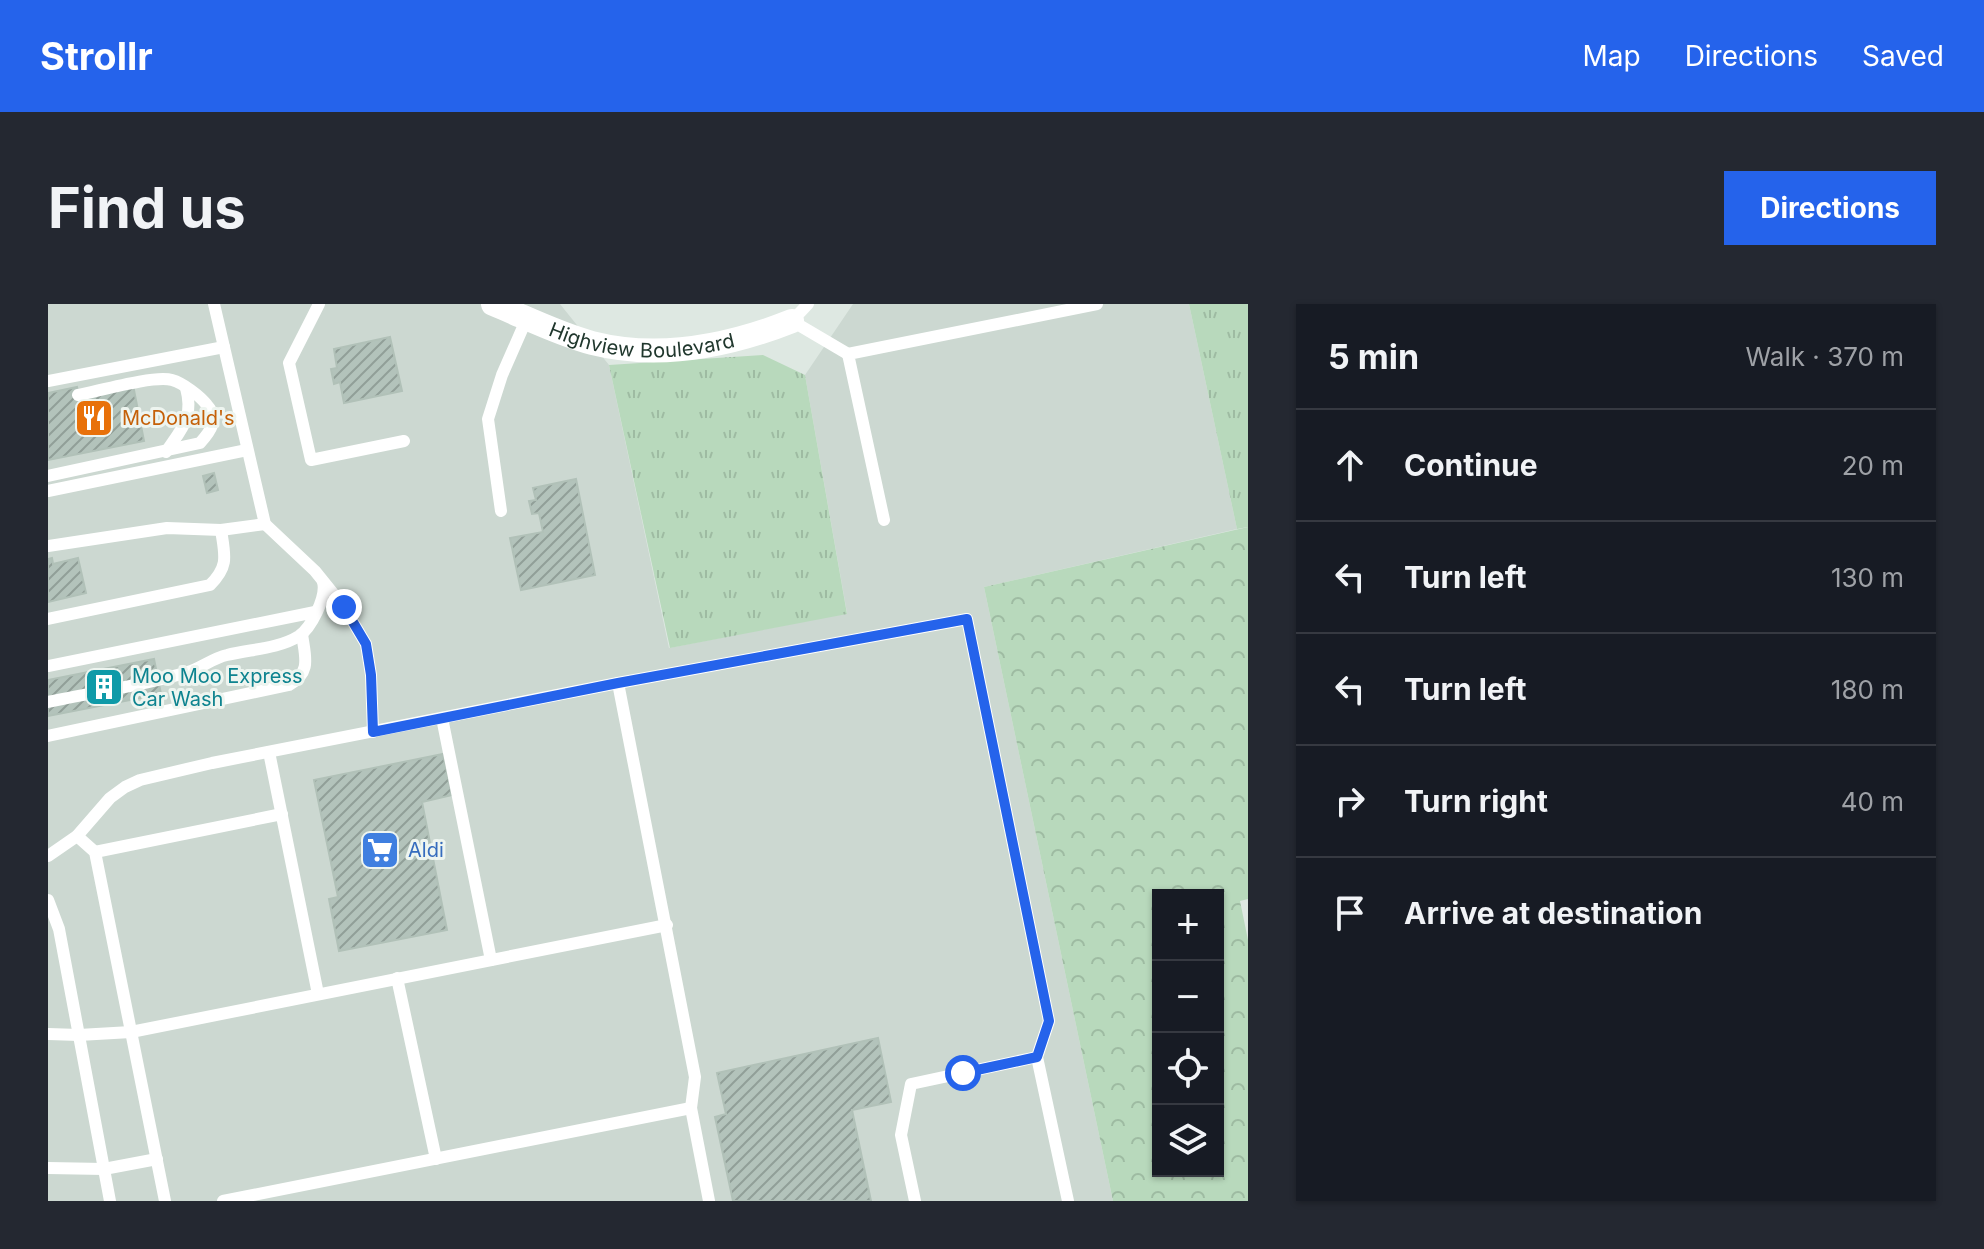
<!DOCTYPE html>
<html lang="en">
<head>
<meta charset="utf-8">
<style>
  body { margin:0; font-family:Inter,sans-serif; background:#242831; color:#f1f3f6 }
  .controls { position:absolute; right:24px; bottom:24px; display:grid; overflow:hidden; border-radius:0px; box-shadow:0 2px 6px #0004 }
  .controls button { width:72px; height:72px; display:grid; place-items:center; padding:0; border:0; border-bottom:2px solid #363941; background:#171b24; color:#f1f3f6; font:40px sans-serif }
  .stop { position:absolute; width:24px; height:24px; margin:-18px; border:6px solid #2563eb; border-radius:50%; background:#fff }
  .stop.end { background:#2563eb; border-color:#fff; box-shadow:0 2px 8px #0008 }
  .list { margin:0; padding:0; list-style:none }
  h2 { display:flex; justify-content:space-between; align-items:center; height:104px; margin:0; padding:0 32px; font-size:34px }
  h2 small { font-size:26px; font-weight:400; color:#9ea1a6 }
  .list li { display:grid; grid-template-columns:52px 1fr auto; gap:24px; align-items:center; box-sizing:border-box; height:112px; padding:0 32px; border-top:2px solid #363941 }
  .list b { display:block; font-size:30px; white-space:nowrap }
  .list em { font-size:26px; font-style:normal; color:#9ea1a6 }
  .icon { flex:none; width:44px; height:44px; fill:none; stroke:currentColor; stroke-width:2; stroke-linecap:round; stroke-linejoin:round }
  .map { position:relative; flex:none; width:1200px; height:897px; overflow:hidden; border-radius:0px }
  header { display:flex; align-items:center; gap:48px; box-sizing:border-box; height:112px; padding:0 40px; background:#2563eb; color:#fff }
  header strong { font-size:38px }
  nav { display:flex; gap:44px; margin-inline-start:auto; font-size:28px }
  .intro { display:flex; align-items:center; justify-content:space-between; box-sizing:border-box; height:192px; padding:0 48px }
  h1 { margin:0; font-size:56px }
  .button { padding:20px 36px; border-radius:0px; background:#2563eb; color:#fff; font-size:28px; font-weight:700 }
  main { display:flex; gap:48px; padding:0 48px }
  aside { flex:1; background:#171b24; border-radius:0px; box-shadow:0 2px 6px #0004 }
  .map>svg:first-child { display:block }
  .built { fill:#ccd8d1 }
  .grass { fill:url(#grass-tufts) }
  .forest { fill:url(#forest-crowns); fill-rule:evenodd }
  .building { fill:url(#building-hatch); stroke:#b1c1b8; stroke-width:2 }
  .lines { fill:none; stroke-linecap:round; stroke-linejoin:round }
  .lane { stroke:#fff; stroke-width:12 }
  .street { stroke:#fff; stroke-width:24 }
  .route { stroke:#2563eb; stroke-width:10 }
  .labels { text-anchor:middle; stroke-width:6; stroke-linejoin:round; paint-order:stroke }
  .street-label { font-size:20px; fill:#20372d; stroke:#eef5f0 }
  .food-label { font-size:20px; fill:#c56008; stroke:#eef5f0; text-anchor:start }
  .culture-label { font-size:20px; fill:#0d838f; stroke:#eef5f0; text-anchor:start }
  .shop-label { font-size:20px; fill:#366cbe; stroke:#eef5f0; text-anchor:start }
</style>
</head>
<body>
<header>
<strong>Strollr</strong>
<nav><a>Map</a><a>Directions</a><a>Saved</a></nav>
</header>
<div class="intro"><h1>Find us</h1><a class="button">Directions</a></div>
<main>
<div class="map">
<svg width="1200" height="897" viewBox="0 0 1200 897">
  <defs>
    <pattern id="grass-tufts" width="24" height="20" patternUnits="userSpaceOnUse" patternTransform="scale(2)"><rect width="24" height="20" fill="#b8d9bc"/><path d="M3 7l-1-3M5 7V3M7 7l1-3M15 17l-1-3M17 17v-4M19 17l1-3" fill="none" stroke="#9ebba2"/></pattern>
    <pattern id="forest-crowns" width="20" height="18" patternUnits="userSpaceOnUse" patternTransform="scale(2)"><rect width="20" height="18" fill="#b8d9bc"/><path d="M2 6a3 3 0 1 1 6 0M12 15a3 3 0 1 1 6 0" fill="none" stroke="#9ebba2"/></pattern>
    <pattern id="building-hatch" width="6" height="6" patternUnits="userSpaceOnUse" patternTransform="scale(2)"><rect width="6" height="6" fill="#b3c3bb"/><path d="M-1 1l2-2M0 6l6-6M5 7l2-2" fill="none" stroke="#919f98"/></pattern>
  </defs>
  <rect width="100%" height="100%" fill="#dee8e2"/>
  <path class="built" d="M0 0H512L561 61 621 344 799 309 757 71 805 0H1141L1189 225 936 283 1065 897H0Z"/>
  <g class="grass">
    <path d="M1141 0H1200V223L1189 225Z"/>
    <path d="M715 51 757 71 799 310 622 344 561 61Z"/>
  </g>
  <path class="forest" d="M1200 223V595L1192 597 1200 636V897H1065L936 283ZM1110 591H1170V867H1110Z"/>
  <g class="building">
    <path d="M342 33 354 87 296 99 292 78 286 80 283 65 289 64 286 45Z"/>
    <path d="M85 81 96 137 0 156V89L29 83 31 92Z"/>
    <path d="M166 169 170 186 159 189 155 172Z"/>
    <path d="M528 175 547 271 473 286 462 234 495 228 491 209 484 210 481 197 488 196 485 184Z"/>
    <path d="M4 254 5 260 30 254 38 289 0 298V255Z"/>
    <path d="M106 355 113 390 0 412V376Z"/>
    <path d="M395 450 404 491 374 498 399 626 291 647 281 595 290 593 266 476Z"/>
    <path d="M830 734 843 798 804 806 823 897H685L667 813 678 810 669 769Z"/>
  </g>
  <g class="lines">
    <g class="lane">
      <path d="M166 0 217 220 267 267 296 303 318 340 323 371 325 428"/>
      <path d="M271 0 241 59 263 156 356 137"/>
      <path d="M760 0 744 17 800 50"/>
      <path d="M0 77 176 43"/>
      <path d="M118 148C134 124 146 114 138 84"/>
      <path d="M0 172 152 139C162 128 172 115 159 101 152 92 135 79 124 76 106 71 51 87 30 91"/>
      <path d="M0 187 199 146"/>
      <path d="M453 207 440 115 454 71 479 14"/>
      <path d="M836 216 800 50 1049 0"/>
      <path d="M0 242 119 224 173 226 217 220"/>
      <path d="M0 315 162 281C181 262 177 252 173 226"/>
      <path d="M0 362 267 308"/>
      <path d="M570 379 647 773 643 804 661 897"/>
      <path d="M0 398C46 388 94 382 140 368 153 364 165 354 179 351 203 345 230 345 251 332 263 324 279 293 275 278"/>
      <path d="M394 414 443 656"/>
      <path d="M0 432 241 381C264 368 257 353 254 330"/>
      <path d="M221 448 270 690"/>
      <path d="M29 532 47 548 117 897"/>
      <path d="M47 548 234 510"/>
      <path d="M0 552 29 532 62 494 77 483 92 476 164 459 570 379 919 315 1001 717 989 753 1020 897"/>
      <path d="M0 596 11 625 62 897"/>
      <path d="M349 674 388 855"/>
      <path d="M0 730 31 731 83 728 619 621"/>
      <path d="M0 864 56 865 109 855"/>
      <path d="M175 897 643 804"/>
      <path d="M867 897 853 831 863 780 989 753"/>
    </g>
    <path class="street" id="s1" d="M445 0C477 13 510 30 544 39 611 56 681 42 744 17"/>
  </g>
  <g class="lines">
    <path class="route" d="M296 303 318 340 323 371 325 428 570 379 919 315 1001 717 989 753 915 769"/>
  </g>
  <defs>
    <g id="restaurant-square" transform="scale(2)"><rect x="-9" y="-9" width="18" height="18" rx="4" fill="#e8710a" stroke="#eef5f0"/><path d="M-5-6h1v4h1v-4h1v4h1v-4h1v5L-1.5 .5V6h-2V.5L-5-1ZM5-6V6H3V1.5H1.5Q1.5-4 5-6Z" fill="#fff"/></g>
    <g id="building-square" transform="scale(2)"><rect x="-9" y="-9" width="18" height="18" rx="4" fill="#0f9aa8" stroke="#eef5f0"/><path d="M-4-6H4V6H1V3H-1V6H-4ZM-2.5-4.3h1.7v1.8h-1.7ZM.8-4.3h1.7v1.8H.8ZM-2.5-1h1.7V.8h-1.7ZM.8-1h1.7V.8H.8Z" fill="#fff"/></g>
    <g id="supermarket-square" transform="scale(2)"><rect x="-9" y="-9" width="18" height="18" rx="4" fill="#3f7fe0" stroke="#eef5f0"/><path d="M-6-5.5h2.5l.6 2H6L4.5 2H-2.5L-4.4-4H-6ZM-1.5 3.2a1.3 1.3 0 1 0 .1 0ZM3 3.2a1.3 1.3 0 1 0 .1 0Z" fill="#fff"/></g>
  </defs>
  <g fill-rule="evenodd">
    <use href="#restaurant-square" x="46" y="114"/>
    <use href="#building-square" x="56" y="383"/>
    <use href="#supermarket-square" x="332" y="546"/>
  </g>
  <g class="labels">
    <g class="street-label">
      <text dy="7" stroke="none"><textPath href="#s1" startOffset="156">Highview Boulevard</textPath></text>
    </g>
    <g class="food-label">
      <text x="74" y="121">McDonald's</text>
    </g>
    <g class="culture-label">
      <text x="84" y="379">Moo Moo Express<tspan x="84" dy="23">Car Wash</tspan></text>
    </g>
    <g class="shop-label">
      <text x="360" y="553">Aldi</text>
    </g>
  </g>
</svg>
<div class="controls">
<button>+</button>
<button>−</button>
<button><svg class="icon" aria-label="locate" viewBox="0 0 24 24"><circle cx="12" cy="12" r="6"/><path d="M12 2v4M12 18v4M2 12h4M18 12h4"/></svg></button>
<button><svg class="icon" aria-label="layers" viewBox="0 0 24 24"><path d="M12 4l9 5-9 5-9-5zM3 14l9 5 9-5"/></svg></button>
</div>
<div class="stop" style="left:915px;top:769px"></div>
<div class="stop end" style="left:296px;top:303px"></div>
</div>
<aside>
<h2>5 min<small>Walk · 370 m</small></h2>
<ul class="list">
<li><svg class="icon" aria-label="ahead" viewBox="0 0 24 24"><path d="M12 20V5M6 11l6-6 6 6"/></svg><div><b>Continue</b></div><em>20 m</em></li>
<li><svg class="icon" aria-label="left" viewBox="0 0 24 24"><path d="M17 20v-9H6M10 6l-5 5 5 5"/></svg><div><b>Turn left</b></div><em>130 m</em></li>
<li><svg class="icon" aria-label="left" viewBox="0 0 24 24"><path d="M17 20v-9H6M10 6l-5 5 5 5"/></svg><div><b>Turn left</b></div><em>180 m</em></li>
<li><svg class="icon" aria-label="right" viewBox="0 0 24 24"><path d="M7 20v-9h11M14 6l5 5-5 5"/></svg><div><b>Turn right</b></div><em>40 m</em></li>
<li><svg class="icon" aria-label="arrive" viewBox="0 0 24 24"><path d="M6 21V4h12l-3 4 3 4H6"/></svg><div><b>Arrive at destination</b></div></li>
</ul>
</aside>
</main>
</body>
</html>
